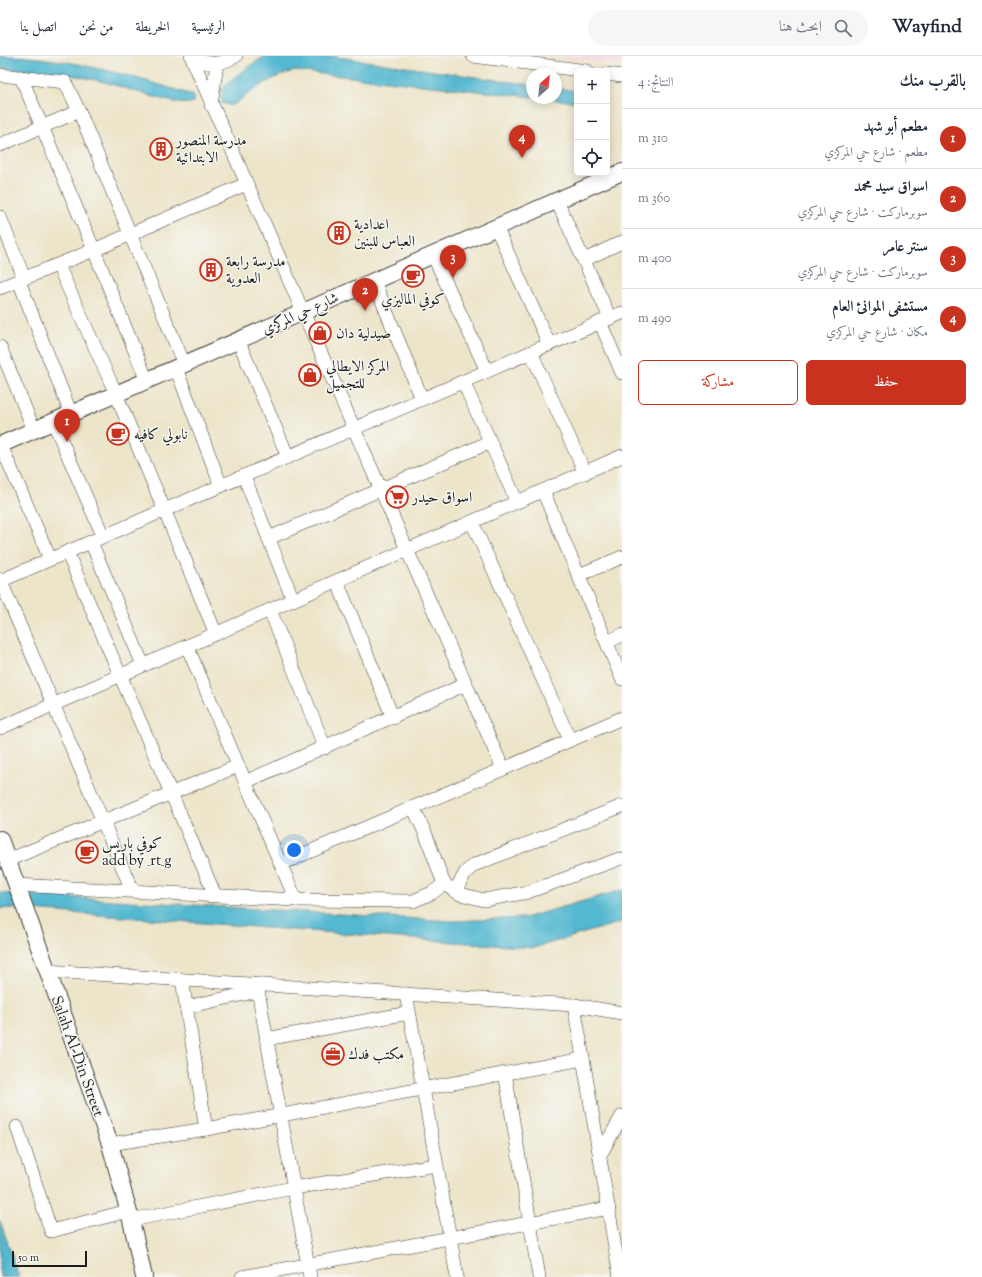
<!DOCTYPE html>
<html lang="ar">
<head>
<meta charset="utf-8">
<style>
  body { margin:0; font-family:"Sorts Mill Goudy",Amiri,serif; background:#f6f6f7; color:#1f2937; direction:rtl }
  .controls { position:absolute; right:12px; top:12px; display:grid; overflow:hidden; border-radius:6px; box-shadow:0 2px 10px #0003 }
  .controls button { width:36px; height:36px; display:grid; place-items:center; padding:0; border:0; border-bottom:1px solid #e0e1e3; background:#fff; color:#1f2937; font:20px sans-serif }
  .compass { position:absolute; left:526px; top:12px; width:36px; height:36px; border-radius:50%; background:#fff; box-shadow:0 2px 10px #0003; rotate:27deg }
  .scale { position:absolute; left:12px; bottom:10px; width:75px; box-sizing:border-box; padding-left:4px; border:2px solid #1c1c1c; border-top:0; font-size:11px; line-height:14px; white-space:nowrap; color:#1c1c1c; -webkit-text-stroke:3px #f6f6f2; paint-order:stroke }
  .you { position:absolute; left:294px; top:794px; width:14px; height:14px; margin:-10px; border:3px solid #fff; border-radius:50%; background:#1a73e8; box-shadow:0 0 0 6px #1a73e833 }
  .badge { display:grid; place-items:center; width:26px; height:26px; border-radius:50%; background:#c8321e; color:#fff; font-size:13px; font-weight:700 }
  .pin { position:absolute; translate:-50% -33px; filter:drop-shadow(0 1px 2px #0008) }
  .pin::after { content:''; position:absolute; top:21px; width:14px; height:12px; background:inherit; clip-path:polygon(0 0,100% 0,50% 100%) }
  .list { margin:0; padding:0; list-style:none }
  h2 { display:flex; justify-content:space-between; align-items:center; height:52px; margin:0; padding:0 16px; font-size:17px }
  h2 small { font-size:13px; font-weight:400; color:#747a83 }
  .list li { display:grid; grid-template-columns:26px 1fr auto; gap:12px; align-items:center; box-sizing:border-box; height:60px; padding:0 16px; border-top:1px solid #e0e1e3 }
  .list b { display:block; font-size:15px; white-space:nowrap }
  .list p { margin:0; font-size:13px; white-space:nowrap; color:#747a83 }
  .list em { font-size:13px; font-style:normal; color:#747a83 }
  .actions { display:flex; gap:8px; padding:12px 16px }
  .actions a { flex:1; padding:9px 0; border:1px solid #c8321e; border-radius:6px; text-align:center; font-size:14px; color:#c8321e }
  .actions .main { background:#c8321e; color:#fff }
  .icon { flex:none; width:22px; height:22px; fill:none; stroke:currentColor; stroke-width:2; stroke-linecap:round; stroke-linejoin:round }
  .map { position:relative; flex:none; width:622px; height:1221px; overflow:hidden; direction:ltr }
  header { display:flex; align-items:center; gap:24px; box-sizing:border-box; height:56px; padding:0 20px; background:#fff; border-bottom:1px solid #e0e1e3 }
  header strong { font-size:19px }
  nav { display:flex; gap:22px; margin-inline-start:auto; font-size:14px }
  .search { width:280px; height:36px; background:#f6f6f7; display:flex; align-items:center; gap:10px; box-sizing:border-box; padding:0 14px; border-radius:22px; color:#747a83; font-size:15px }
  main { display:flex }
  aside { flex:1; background:#fff }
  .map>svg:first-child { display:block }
  .built { fill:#f5cfda }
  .water { fill:#52b8d0; stroke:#376a76 }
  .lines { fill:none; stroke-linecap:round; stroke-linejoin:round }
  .minor-casing { stroke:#3b3a36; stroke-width:14 }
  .major-casing { stroke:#3b3a36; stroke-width:18 }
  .minor { stroke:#fff; stroke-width:13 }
  .major { stroke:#fff; stroke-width:16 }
  .labels { text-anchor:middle; stroke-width:3; stroke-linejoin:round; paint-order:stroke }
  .poi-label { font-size:15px; fill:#1c1c1c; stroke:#f6f6f2; text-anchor:start }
  .street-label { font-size:15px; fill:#1c1c1c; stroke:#f6f6f2 }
</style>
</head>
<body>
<header>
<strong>Wayfind</strong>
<div class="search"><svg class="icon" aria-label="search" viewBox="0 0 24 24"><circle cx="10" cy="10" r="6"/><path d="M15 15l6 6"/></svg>ابحث هنا</div>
<nav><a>الرئيسية</a><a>الخريطة</a><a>من نحن</a><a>اتصل بنا</a></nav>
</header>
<main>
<aside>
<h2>بالقرب منك<small>النتائج: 4</small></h2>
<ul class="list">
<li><span class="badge">1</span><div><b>مطعم أبو شهد</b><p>مطعم · شارع حي المركزي</p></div><em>310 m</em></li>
<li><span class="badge">2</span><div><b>اسواق سيد محمد</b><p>سوبرماركت · شارع حي المركزي</p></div><em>360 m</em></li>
<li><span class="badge">3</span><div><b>سنتر عامر</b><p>سوبرماركت · شارع حي المركزي</p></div><em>400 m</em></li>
<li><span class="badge">4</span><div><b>مستشفى الموانئ العام</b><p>مكان · شارع حي المركزي</p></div><em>490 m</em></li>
</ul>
<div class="actions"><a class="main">حفظ</a><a>مشاركة</a></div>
</aside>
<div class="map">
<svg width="622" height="1221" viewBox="0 0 622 1221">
  <rect width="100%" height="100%" fill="#f6f6f2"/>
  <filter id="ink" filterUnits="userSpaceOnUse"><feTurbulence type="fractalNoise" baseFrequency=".025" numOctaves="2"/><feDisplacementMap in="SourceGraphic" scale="8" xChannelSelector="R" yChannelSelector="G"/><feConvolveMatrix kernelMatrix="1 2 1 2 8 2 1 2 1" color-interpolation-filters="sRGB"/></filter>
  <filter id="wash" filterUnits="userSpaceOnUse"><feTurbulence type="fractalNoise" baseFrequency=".012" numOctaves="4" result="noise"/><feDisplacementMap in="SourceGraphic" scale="16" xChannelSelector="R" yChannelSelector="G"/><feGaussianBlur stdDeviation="0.9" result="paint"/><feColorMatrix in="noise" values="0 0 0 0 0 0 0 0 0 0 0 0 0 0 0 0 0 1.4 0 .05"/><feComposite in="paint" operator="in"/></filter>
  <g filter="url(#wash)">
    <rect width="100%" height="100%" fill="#ede5c9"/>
    <path class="built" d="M551 0H622V9Z"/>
    <g class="water">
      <path d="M0 0C66 0 131 20 193 39L194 46C182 50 170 45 158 42 132 35 108 26 82 21 55 16 27 15 0 12Z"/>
      <path d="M266 0H330L532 29V41L295 15C271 20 253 35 233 49H228L222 47C220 40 222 33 226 28L252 8Z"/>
      <path d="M556 32 577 35V46L537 42H556Z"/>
      <path d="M622 834V866L533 892 4 852 0 853V837L453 865 524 862Z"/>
      <path d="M0 1164 19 1221H0Z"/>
    </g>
  </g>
  <g filter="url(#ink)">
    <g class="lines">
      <g class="minor-casing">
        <g id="minor">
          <path d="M191 0 503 713"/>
          <path d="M192 0C207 10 220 9 236 0"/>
          <path d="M473 0 587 15"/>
          <path d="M607 18 622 20"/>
          <path d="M0 19 65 26 79 55 184 308"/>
          <path d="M21 21 94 194 147 325"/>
          <path d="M211 49 217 8"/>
          <path d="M0 89 79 55"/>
          <path d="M557 145 610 262"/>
          <path d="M0 161 24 222"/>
          <path d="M496 171 549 288"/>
          <path d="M433 199 487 315"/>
          <path d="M584 204 622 186"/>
          <path d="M58 209 116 338 216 578"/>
          <path d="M19 225 71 358"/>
          <path d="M374 225 422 343"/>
          <path d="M0 232 94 194 246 128"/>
          <path d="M600 266 622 317"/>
          <path d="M238 284 288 401"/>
          <path d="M0 291 34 374"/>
          <path d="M531 296 585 417"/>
          <path d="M176 312 221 430"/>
          <path d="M463 325 517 446"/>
          <path d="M53 365 103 480"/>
          <path d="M1 389 50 503"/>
          <path d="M244 420 293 544"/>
          <path d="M543 435 622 623"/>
          <path d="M472 466 570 684"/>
          <path d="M269 482 490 386"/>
          <path d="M91 486 143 609"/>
          <path d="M67 496 215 839"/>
          <path d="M579 519 622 501"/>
          <path d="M0 523 132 834"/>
          <path d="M0 525 622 257"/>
          <path d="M337 525 393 662"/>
          <path d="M270 554 325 692"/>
          <path d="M607 586 622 579"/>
          <path d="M187 590 296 844"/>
          <path d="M0 672 622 400"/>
          <path d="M245 726 466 628"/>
          <path d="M413 751 426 779 444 828"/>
          <path d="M8 804 238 710"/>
          <path d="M281 808 622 662"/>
          <path d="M16 829 296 844 413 845 432 837 444 828 460 838 484 844 528 836 619 803"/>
          <path d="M455 835 466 816 474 809 622 750"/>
          <path d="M47 915 574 949 622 957"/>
          <path d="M182 924 206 1073"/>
          <path d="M257 929 310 1221"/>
          <path d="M406 938 457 1221"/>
          <path d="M574 949 620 1221"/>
          <path d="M186 951 258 935"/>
          <path d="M266 983 409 957"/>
          <path d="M505 1017 539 1221"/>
          <path d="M17 1071 51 1175 128 1155"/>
          <path d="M110 1088 206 1073 583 1003"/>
          <path d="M600 1099 622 1060"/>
          <path d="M131 1164 293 1132 436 1109"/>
          <path d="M242 1221 609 1152"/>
        </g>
      </g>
      <g class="major-casing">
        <g id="major">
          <path d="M0 389 622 116"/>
          <path d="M0 783 110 1088 131 1164 144 1221"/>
        </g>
      </g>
      <use href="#minor" class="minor"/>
      <use href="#major" class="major"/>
    </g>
  </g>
  <defs>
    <g id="building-ring" transform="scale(1.15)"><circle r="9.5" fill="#f6f6f2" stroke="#c8321e" stroke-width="1.5"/><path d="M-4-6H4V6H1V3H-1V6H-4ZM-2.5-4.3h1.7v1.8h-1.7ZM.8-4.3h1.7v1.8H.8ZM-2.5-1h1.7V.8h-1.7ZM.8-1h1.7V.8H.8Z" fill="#c8321e"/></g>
    <g id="cafe-ring" transform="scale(1.15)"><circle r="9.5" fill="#f6f6f2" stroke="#c8321e" stroke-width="1.5"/><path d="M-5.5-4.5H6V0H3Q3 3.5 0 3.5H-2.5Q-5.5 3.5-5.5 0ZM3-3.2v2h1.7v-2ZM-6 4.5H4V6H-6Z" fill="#c8321e"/></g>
    <g id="shop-ring" transform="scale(1.15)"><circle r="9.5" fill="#f6f6f2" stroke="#c8321e" stroke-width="1.5"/><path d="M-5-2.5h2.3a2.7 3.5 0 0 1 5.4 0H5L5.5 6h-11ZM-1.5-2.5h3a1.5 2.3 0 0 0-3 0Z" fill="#c8321e"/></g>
    <g id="supermarket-ring" transform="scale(1.15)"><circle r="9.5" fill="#f6f6f2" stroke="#c8321e" stroke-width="1.5"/><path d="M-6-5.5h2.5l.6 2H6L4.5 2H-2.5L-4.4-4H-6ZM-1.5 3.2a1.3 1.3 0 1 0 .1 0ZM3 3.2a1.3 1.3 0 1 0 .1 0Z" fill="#c8321e"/></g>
    <g id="office-ring" transform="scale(1.15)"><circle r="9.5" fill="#f6f6f2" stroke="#c8321e" stroke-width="1.5"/><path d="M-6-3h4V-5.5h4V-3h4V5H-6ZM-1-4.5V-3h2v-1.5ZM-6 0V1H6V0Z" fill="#c8321e"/></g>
  </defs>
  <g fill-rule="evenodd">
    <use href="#building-ring" x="161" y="93"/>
    <use href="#building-ring" x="339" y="177"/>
    <use href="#building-ring" x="211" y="214"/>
    <use href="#cafe-ring" x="413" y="220"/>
    <use href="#shop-ring" x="320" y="277"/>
    <use href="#shop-ring" x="310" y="319"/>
    <use href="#cafe-ring" x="118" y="378"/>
    <use href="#supermarket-ring" x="397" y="441"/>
    <use href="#cafe-ring" x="87" y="796"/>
    <use href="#office-ring" x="333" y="998"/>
  </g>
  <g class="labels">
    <g class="poi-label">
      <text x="176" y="89">مدرسة المنصور<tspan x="176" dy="17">الابتدائية</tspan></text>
      <text x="354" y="173">اعدادية<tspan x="354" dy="17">العباس للبنين</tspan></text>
      <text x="226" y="210">مدرسة رابعة<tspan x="226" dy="17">العدوية</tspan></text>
      <text x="413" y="248" text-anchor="middle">كوفي الماليزي</text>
      <text x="336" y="282">صيدلية دان</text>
      <text x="326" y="315">المركز الايطالي<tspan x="326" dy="17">للتجميل</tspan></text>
      <text x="134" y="383">نابولي كافيه</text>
      <text x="412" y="446">اسواق حيدر</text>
      <text x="102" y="792">كوفي باريس<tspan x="102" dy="17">add by _rt_g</tspan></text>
      <text x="348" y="1003">مكتب فدك</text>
    </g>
    <g class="street-label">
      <text transform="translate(300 257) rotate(-24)" y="5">شارع حي المركزي</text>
      <text transform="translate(78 1000) rotate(70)" y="5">Salah Al-Din Street</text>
    </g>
  </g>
</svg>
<div class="controls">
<button>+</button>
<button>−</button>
<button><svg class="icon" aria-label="locate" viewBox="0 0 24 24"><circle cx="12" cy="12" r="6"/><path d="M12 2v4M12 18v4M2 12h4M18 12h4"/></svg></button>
</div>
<svg class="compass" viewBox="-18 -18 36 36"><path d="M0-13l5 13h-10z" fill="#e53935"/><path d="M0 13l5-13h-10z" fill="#747a83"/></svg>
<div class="scale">50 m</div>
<div class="you"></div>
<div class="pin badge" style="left:67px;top:386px">1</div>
<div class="pin badge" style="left:365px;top:255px">2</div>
<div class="pin badge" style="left:453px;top:222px">3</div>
<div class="pin badge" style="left:522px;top:102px">4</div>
</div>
</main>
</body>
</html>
